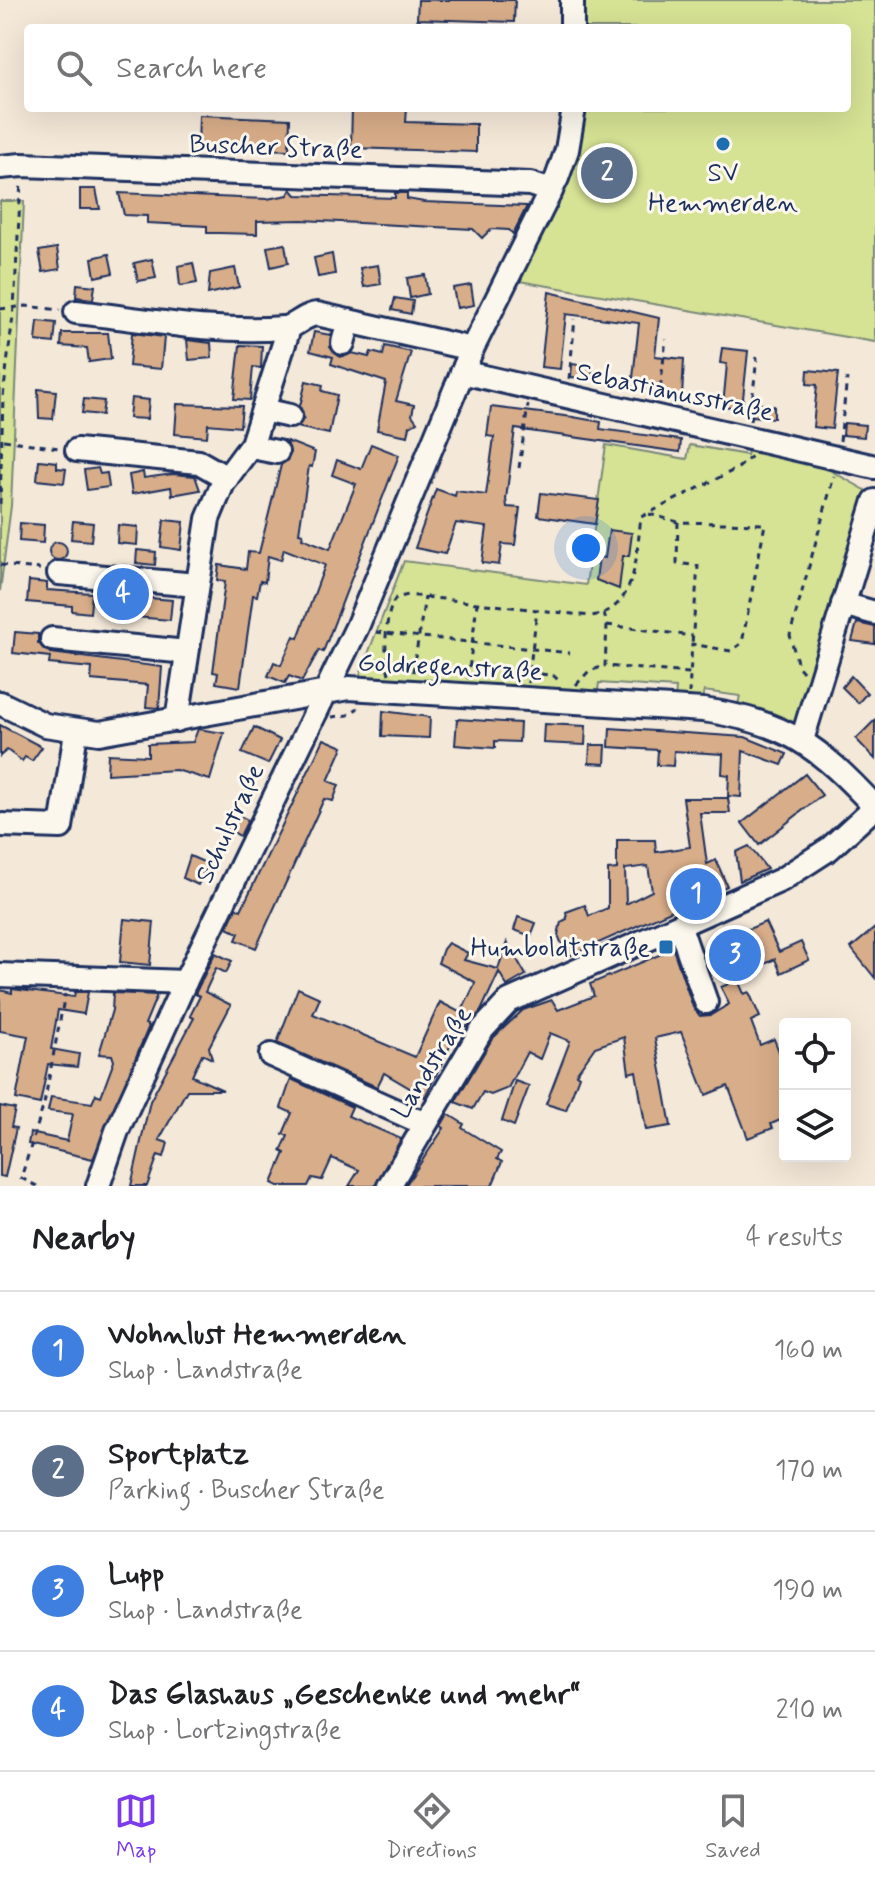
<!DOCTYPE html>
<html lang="en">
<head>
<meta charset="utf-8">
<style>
  body { margin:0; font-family:Mynerve,sans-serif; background:#f6f6f6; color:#202124 }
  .controls { position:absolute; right:24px; bottom:24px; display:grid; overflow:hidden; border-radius:8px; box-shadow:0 8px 32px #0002 }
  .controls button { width:72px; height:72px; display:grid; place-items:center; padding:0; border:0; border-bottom:2px solid #e0e0e0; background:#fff; color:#202124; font:40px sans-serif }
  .you { position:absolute; left:586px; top:548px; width:28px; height:28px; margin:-20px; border:6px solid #fff; border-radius:50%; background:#1a73e8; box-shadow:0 0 0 12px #1a73e833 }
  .badge { display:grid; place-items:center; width:52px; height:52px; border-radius:50%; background:#7c3aed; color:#fff; font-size:26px; font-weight:700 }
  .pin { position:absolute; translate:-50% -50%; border:4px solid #fff; box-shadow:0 2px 8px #0006 }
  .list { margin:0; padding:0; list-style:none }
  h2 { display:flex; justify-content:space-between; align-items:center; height:104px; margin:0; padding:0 32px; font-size:34px }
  h2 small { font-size:26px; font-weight:400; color:#757577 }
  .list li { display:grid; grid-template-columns:52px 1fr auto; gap:24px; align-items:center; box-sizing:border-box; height:120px; padding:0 32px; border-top:2px solid #e0e0e0 }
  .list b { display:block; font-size:30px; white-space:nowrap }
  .list p { margin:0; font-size:26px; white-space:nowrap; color:#757577 }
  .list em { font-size:26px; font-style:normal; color:#757577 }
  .icon { flex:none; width:44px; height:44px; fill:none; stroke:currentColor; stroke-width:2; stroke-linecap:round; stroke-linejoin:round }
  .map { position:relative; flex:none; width:875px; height:1186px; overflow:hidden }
  .search { position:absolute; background:#fff; box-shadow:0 8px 32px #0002; left:24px; right:24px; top:24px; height:88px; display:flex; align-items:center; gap:20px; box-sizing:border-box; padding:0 28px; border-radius:8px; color:#757577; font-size:30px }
  .sheet { height:584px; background:#fff }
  nav { display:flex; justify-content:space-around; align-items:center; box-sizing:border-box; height:112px; border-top:2px solid #e0e0e0; background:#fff; font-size:22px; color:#757577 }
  nav a { display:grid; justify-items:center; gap:4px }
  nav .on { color:#7c3aed }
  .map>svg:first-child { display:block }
  .green { fill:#d6e294; stroke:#788879; stroke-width:2 }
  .building { fill:#d8ad89; stroke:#1b2f5e; stroke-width:2; fill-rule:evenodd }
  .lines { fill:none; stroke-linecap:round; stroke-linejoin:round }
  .minor-casing { stroke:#1b2f5e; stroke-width:28 }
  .path { stroke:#1b2f5e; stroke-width:3; stroke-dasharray:6 6; stroke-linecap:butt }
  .minor { stroke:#fbf7ec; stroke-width:22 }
  .poi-dot { fill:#1f6fb2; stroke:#fbf7ec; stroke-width:3 }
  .labels { text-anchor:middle; stroke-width:6; stroke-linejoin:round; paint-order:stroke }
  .street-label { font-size:26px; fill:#1b2f5e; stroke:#fbf7ec }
  .poi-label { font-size:26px; fill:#1b2f5e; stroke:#fbf7ec }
</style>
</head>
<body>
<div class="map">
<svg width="875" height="1186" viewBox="0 0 875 1186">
  <rect width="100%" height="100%" fill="#f4e8d8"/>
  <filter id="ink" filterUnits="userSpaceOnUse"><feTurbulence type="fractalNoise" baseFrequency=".0125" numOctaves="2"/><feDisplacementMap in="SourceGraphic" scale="16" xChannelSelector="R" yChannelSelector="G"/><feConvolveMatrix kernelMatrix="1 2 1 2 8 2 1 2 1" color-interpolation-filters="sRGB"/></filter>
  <g filter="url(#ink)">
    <g class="green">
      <path d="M578 0H875V342L513 280 579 108H847V28H578Z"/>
      <path d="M0 201H24L11 506 0 591Z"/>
      <path d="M606 445 687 459 690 445 747 455 749 448 824 467 867 491V511L800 726 737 708 740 696 704 691 701 703 675 701 676 688 599 683 597 697 357 682 404 561 586 585Z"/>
    </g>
    <g class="building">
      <path d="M418 0H515L514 22 417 19Z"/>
      <path d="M352 108H407L406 122 476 124V152L351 148Z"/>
      <path d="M199 115 290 119 289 150 198 147Z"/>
      <path d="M80 189H96L100 209H80Z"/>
      <path d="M291 189 296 195 395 198V193H407V199L424 202 527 206 513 234 509 230 491 229 482 238 473 229 302 220 257 221V234L219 233H207V226L147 223V216L124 215 119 193 267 199 288 195Z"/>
      <path d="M285 244 288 263 271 267 267 247Z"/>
      <path d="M57 248 60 269 43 272 39 251Z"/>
      <path d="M109 254 113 273 95 277 92 258Z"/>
      <path d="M332 254 335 274 318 277 314 258Z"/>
      <path d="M152 259 156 278 138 281 134 263Z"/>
      <path d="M193 263 197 283 180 286 178 266Z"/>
      <path d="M378 265 381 284 364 287 360 268Z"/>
      <path d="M235 268 239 287 208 294 210 273Z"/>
      <path d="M425 275 428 294 410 298 407 278Z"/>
      <path d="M77 284 95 286 93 299 76 297Z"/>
      <path d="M471 285 474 305 457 308 453 288Z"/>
      <path d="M549 292 659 318 655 356 684 359 682 398 662 396V391L632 387 639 323 566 314 560 369 541 367Z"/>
      <path d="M395 298 413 301 411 314 392 310Z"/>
      <path d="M38 321 56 323 54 343 36 341Z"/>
      <path d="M314 332 331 335 330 347 340 357 352 353 369 357 371 352 383 355 385 346 411 352 396 401 414 405 412 415 417 422 410 426 408 436 377 430 386 382 331 364 333 357 310 351Z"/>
      <path d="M62 333H108L111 359 89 362 87 348 61 346Z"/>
      <path d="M132 333 164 337 161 369 129 366Z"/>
      <path d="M187 340 211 343 212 358 189 360Z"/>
      <path d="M240 345 262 346 261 368 253 367 250 400 234 399Z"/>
      <path d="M722 348 748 351 742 408 723 406 727 364 720 363Z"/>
      <path d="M572 364 593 367 592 379 571 377Z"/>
      <path d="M808 370 838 373 832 429 813 427 817 385 807 384Z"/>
      <path d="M306 381 323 385 322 391 337 395 329 434 297 427 304 418 300 406Z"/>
      <path d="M38 389 56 391 53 419 39 418Z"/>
      <path d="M131 398 149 400 147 419 129 418Z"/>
      <path d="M84 399 104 401 102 415 82 413Z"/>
      <path d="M754 403 774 406V418L752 416Z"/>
      <path d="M177 404 242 406 240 427 208 424 207 437 175 434Z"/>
      <path d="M491 407 573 417 601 422 600 429 681 440 680 452 515 429 506 499 507 507 520 508 515 545 502 544 499 565 482 563 487 527 456 523 445 554 415 548 436 489 455 496 456 491 486 495 494 437 487 436Z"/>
      <path d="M844 423 865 425 864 437 843 435Z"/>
      <path d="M287 441 315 452 312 467 309 466 299 533 303 534 302 538 330 549 356 484 332 475 337 460 361 469 371 444 399 455 323 652 319 650 302 681 289 676 285 683 268 676 274 662 281 665 294 636 298 638 325 565 284 549 281 560 268 556 265 582 260 581 257 596 253 595 240 687 216 683 218 673 213 672 225 582 217 580 219 565 246 569 248 552 259 553 281 465 290 455Z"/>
      <path d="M39 460 57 462V468L66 469 64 483 37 480Z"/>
      <path d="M98 468 100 474 107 473 109 487 87 490 84 470Z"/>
      <path d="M143 472 144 478 173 474 195 476 200 490 172 495 171 487 132 494 129 475Z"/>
      <path d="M541 493 599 500 595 524 538 516Z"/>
      <path d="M164 520 184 522 181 550 161 547Z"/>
      <path d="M73 521 93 523 91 541 71 539Z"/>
      <path d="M20 523 44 525 43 543 19 541Z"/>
      <path d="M118 525 138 527 137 545 117 543Z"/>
      <path d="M609 530 632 533 629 556H623L619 589 596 580 599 557 605 558Z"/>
      <circle cx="58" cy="551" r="9"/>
      <path d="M137 550 156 552 155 565 136 563Z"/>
      <path d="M29 581 47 583V590L92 593 90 613 72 611V606L27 602Z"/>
      <path d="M114 595 172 600 170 620 112 615Z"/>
      <path d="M857 623 875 627V644L852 641Z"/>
      <path d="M15 632 38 634V643L51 653 162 667 159 708 146 707 148 685 91 680 92 668 49 664 50 657 13 653Z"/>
      <path d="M851 676 867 693 858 703 842 687Z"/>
      <path d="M383 711 430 717 429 738 382 736Z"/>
      <path d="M457 719 520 723 519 742 495 741V748L455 745Z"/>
      <path d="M875 720V759L856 739Z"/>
      <path d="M544 724 586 726 585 745 543 743Z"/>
      <path d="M0 725 42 747 32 761 25 757 22 761 7 750 0 756Z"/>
      <path d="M254 727 280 740 268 764 242 753Z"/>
      <path d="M610 728 745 737 787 754 782 765 743 751 741 797 728 796 729 775 722 774 723 754 674 751 673 766 657 765 658 750 609 747Z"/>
      <path d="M198 729 224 733 210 780 176 770 107 774 108 754 148 756V744L193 742Z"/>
      <path d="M324 739 343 747 328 781 339 785 333 801 324 799 256 948 236 940 239 933 227 928 236 908 241 910Z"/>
      <path d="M590 745H606L605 764 589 763Z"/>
      <path d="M805 774 822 795 759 845 742 823Z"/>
      <path d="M683 798H728L730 813H700L707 864 716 860 727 886 567 957 558 935 561 922 567 919 566 912 585 905 589 916 608 908V870L617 869V840H655L656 852 690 847ZM648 866 652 891 626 904 625 869Z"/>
      <path d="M229 811 248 820 240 836 223 826Z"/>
      <path d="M749 846 767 869 740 881 736 852Z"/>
      <path d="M190 856 208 864 198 885 183 878Z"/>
      <path d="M518 917 536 923 531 936 514 930Z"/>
      <path d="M124 919 154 922 150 965 120 962Z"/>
      <path d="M765 922 779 952 801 942 809 960 781 973 775 959 765 964 760 954 725 969 718 953 722 951 718 942Z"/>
      <path d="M875 928V978L851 948Z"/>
      <path d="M507 942 526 975 507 986 499 972 481 1011 467 1027 461 1024 425 1097 384 1073 377 1087 277 1043 298 988 320 998 313 1014 415 1057 440 1002 461 1013 474 986 475 982 438 963 443 949 448 943 468 953 464 960 498 969Z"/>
      <path d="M673 949 693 1007 700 1016 711 1015 729 1004 721 987 738 980 744 994 749 992 760 1017 751 1021 760 1045 774 1039 785 1067V1118L771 1124 773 1128 748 1138 728 1086 706 1095 681 1032 655 1038 671 1126 646 1130 636 1071 629 1073 624 1037 595 1047 576 1074 579 1076 566 1110 546 1104 570 1041 550 1033 540 1059 527 1052 508 1088 491 1095 483 1092 473 1109 455 1102 492 1039 523 1010 552 1000 558 1010 594 996 590 984Z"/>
      <path d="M215 953 232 961 226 973 216 968 205 992 231 1005 209 1047 212 1059 202 1054 192 1076 223 1090H187L159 1140 168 1143 164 1157 158 1155 147 1186H131L150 1101 194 1018 190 1016 200 996 195 994Z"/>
      <path d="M12 989 74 997 75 992H88L84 1014 58 1010 51 1049 79 1054 77 1067 48 1064 40 1104 16 1099 28 1036 0 1031V990L12 993Z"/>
      <path d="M113 993 157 995 145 1024 149 1026 93 1159 28 1144 30 1133 67 1141 73 1114 48 1111 51 1097 92 1103 96 1094 101 1096 114 1061 112 1055 99 1054 112 1010Z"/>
      <path d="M291 1079 352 1107 348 1116 401 1139 375 1186H349L359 1170 332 1158 322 1180 312 1178 308 1186H278L272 1183 285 1153 281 1151 288 1136 283 1134 292 1113 281 1108Z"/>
      <path d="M515 1081 529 1086 514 1126 502 1121Z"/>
      <path d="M0 1106 15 1109 11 1127 16 1128 5 1177 0 1176Z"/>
      <path d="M448 1114 464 1124 462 1128 501 1152 497 1159 502 1162 492 1186H405L444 1128 441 1126Z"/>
    </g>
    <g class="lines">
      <g class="minor-casing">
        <g id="minor">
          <path d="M572 0V28"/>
          <path d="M0 167 22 165 530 184 551 191"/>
          <path d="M76 312C144 319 216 334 283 328 295 328 303 315 317 314L472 349"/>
          <path d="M343 343 349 321"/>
          <path d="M462 372 875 467"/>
          <path d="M263 410 290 416"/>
          <path d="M251 447 277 452"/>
          <path d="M77 450 199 462 227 478"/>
          <path d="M59 573 197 585"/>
          <path d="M843 604 875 613"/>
          <path d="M52 639 187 652"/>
          <path d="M0 703 45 725 99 733 349 688 703 710C787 722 818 746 875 807"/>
          <path d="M177 720 208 519 223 483 252 444 289 328"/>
          <path d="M802 740 875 501"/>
          <path d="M0 825 61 827 76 732"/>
          <path d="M680 927 706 1002"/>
          <path d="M0 975 185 982"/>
          <path d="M271 1055 425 1124"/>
          <path d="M98 1186 117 1131 185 982 357 627 472 349 557 178 567 150 574 108"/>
          <path d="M389 1186 481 1031 509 1001 781 880 829 849 875 807"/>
        </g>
      </g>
      <g class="path">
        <path d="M0 309 26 306 60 310"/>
        <path d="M569 379 575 319"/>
        <path d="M659 399 666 339"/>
        <path d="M750 421 757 357"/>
        <path d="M4 440 59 448"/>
        <path d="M840 441 847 378"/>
        <path d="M519 468 528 405"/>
        <path d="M0 504 3 397 14 308 21 181"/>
        <path d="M649 514 678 522 765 524 742 643 731 651 692 644 689 693"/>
        <path d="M678 522 677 563 698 566 692 644"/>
        <path d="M0 565 40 569"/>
        <path d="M604 613 607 625 605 666 690 673"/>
        <path d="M607 625 693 636"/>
        <path d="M376 632 570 653"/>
        <path d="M413 672 425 597"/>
        <path d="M529 672 554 676 561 683"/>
        <path d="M803 672 798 666 790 635 834 476"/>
        <path d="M389 674C384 656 384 613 396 598L408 595 590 616C638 611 636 554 641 517L738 468 752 456"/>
        <path d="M468 679 477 603"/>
        <path d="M528 683 537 610"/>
        <path d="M576 685 589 671 605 666"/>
        <path d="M332 717 348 715 358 708"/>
        <path d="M37 1186 21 1178 44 1104 65 994"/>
      </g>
      <use href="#minor" class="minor"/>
    </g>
  </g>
  <g class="poi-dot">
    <circle cx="723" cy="144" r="8"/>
    <rect x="658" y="939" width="16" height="16" rx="4"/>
  </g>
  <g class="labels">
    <g class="street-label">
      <text transform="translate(276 146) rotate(2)" y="9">Buscher Straße</text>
      <text transform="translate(675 391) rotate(12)" y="9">Sebastianusstraße</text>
      <text transform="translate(450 666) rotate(3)" y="9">Goldregenstraße</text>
      <text transform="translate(229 823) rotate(-65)" y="9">Schulstraße</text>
      <text transform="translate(431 1062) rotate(-58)" y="9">Landstraße</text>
    </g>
    <g class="poi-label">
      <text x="723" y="181">SV<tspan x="723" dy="30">Hemmerden</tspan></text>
      <text x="650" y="956" text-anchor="end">Humboldtstraße</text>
    </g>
  </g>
</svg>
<div class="controls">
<button><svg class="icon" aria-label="locate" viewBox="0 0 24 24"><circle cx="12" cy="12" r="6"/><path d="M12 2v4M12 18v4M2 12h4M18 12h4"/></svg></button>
<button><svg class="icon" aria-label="layers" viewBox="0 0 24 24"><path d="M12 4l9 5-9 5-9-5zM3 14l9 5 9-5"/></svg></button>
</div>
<div class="you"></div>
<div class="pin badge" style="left:696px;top:894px;background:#3f7fe0">1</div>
<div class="pin badge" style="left:607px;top:173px;background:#5c6f8a">2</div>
<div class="pin badge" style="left:735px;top:955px;background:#3f7fe0">3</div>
<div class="pin badge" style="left:123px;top:594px;background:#3f7fe0">4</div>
<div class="search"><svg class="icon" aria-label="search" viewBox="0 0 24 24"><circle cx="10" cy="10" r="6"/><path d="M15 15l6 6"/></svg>Search here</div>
</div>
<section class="sheet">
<h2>Nearby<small>4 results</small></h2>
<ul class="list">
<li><span class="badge" style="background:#3f7fe0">1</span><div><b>Wohnlust Hemmerden</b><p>Shop · Landstraße</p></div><em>160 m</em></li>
<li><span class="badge" style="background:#5c6f8a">2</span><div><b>Sportplatz</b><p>Parking · Buscher Straße</p></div><em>170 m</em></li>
<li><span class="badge" style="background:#3f7fe0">3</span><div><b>Lupp</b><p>Shop · Landstraße</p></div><em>190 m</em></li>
<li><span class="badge" style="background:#3f7fe0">4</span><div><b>Das Glashaus „Geschenke und mehr“</b><p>Shop · Lortzingstraße</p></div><em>210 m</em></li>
</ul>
</section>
<nav>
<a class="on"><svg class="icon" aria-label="map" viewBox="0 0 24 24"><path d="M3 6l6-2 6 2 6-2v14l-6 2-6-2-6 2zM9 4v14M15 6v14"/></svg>Map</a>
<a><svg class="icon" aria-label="directions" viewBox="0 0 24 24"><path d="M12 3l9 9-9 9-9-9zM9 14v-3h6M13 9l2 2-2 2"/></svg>Directions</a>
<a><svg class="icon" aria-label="saved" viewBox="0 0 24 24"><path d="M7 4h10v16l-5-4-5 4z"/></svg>Saved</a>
</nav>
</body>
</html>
